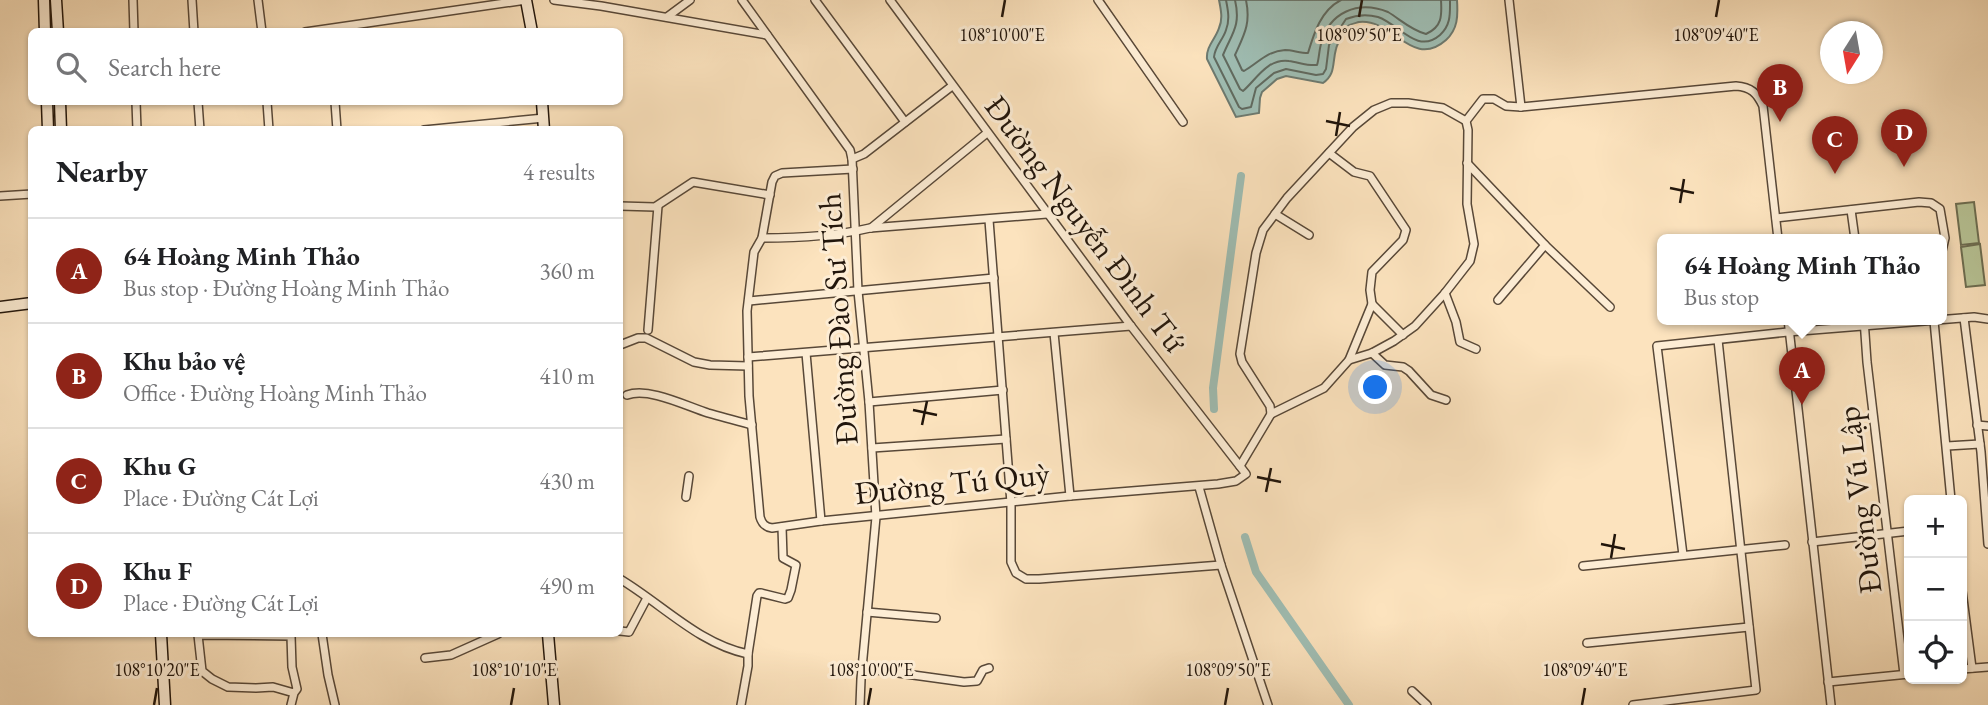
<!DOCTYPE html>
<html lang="en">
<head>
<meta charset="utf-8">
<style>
  body { margin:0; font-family:"EB Garamond",serif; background:#f6f6f6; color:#202124 }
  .controls { position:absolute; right:21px; bottom:21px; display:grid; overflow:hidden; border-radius:10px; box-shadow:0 2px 5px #0004 }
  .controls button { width:63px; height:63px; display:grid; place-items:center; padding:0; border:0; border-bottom:2px solid #e0e0e0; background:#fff; color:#202124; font:35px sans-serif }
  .compass { position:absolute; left:1820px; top:21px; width:63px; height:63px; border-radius:50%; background:#fff; box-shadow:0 2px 5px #0004; rotate:191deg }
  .you { position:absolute; left:1376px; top:388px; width:24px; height:24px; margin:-18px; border:5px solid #fff; border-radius:50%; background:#1a73e8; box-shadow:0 0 0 10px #1a73e833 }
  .badge { display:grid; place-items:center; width:46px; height:46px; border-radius:50%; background:#8f2418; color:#fff; font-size:23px; font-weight:700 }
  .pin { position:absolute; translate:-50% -58px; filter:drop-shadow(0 2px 4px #0008) }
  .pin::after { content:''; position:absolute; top:37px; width:24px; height:21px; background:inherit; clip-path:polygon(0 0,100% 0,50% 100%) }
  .popup { position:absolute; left:1657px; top:234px; width:290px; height:91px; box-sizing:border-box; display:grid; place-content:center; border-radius:10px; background:#fff; filter:drop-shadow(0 2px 5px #0005); font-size:23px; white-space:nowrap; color:#757577 }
  .popup b { font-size:26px; color:#202124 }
  .popup::after { content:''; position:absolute; left:50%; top:100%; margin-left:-14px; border:14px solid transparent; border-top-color:#fff }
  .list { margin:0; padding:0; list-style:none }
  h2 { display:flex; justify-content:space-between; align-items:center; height:91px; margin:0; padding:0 28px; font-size:30px }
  h2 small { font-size:23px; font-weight:400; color:#757577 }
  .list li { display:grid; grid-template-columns:46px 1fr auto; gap:21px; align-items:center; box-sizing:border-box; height:105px; padding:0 28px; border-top:2px solid #e0e0e0 }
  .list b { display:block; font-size:26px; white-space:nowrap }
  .list p { margin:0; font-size:23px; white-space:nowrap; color:#757577 }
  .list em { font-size:23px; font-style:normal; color:#757577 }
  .icon { flex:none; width:38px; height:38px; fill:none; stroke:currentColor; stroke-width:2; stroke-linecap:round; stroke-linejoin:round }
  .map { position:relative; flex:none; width:1988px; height:705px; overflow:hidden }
  .search { position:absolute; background:#fff; box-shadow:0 2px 5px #0004; left:28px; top:28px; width:595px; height:77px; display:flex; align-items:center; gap:18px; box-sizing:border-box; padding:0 24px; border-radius:10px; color:#757577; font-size:26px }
  .panel { position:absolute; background:#fff; box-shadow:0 2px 5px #0004; left:28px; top:126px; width:595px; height:511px; border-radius:10px }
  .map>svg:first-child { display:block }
  .green { fill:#b8c597; stroke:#6c6d51; stroke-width:2 }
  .water { fill:#9fbeb4; stroke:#6d7a70; stroke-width:2 }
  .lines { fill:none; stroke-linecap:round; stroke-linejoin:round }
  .shore { stroke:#606a60; stroke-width:2 }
  .canal { stroke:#9fbeb4; stroke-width:8 }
  .street-casing { stroke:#584838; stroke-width:10 }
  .secondary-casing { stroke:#21150b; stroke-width:13 }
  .street { stroke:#fdedd5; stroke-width:7 }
  .secondary { stroke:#fdedd5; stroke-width:10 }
  .ticks { fill:none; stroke:#21150b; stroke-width:2.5 }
  .labels { text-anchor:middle; stroke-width:6; stroke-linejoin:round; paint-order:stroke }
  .street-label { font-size:32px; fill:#21150b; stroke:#fdedd5 }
  .ticks-label { font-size:18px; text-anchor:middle; fill:#21150b; stroke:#fdedd5; stroke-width:6; stroke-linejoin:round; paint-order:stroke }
</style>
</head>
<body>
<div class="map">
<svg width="1988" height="705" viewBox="0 0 1988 705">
  <rect width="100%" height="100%" fill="#fce3be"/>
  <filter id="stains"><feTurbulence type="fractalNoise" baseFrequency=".00286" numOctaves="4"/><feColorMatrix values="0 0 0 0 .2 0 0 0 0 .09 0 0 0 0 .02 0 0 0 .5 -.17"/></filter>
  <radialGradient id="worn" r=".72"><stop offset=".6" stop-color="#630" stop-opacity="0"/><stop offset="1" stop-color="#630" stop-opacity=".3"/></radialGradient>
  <g class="green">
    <path d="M1974 202 1979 243 1961 245 1956 204Z"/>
    <path d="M1980 244 1985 285 1966 287 1961 247Z"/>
  </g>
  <path class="water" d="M1219 0H1457C1458 16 1458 29 1446 40 1412 70 1393 18 1359 22 1356 23 1350 24 1348 26 1346 28 1345 32 1343 35 1340 40 1337 44 1336 49 1332 63 1336 74 1323 83L1286 76 1277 79 1262 92 1260 98 1259 113 1236 117 1207 59C1206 46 1215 40 1219 28 1223 19 1221 10 1219 0Z"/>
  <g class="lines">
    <g class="shore">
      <path d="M1226 0C1228 10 1230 20 1226 30 1223 40 1215 46 1214 57L1239 107 1242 109 1251 107 1256 88 1274 73 1286 69 1316 75 1323 74 1326 69 1329 45 1346 19C1356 15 1367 14 1378 17 1399 24 1417 55 1440 35 1451 25 1450 14 1450 0"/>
      <path d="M1235 0C1241 26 1232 33 1223 55L1240 89 1243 91C1256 80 1267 58 1289 61 1298 62 1307 66 1317 65 1319 59 1319 51 1321 44 1329 12 1358 0 1388 12 1401 20 1411 30 1426 34 1442 27 1442 16 1441 0"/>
      <path d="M1246 0C1251 24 1244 35 1235 55L1242 70 1244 71C1258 63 1267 51 1285 50 1292 50 1300 53 1308 53 1314 33 1321 10 1341 0"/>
    </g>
    <g class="canal">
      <path d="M1214 409 1213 388 1241 176"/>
      <path d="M1245 537 1256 572 1349 705"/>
    </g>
    <g class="street-casing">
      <g id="street">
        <path d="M133 0 134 32"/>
        <path d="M192 0 194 32"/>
        <path d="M258 0 262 32"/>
        <path d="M554 0 601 6 767 35"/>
        <path d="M742 0 850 150 852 159 858 291 869 402 876 517 861 679 860 705"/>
        <path d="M815 0 905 122"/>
        <path d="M1098 0 1183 122"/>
        <path d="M1509 0 1521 107"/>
        <path d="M667 17 690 0"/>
        <path d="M305 32 526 0"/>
        <path d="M136 102 137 130"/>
        <path d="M198 102 200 130"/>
        <path d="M267 102 269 130"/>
        <path d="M335 102 337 130"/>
        <path d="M424 130 544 118"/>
        <path d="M1329 153 1354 172 1370 176 1406 230 1403 240 1372 272 1370 290 1372 304 1403 335"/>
        <path d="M852 159 864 154 952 86"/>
        <path d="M1467 163 1545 245 1610 307"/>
        <path d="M853 169 782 173 775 176 772 182 762 238 754 252 747 311 749 396 760 517C762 524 765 527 772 528L821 521 1070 496 1218 484 1236 481 1246 474 1131 326 890 0"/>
        <path d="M0 196 32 194"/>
        <path d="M620 206 655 207 693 182 770 195"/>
        <path d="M1851 210 1855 239"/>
        <path d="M1275 214 1309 235"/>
        <path d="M1776 218 1919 202 1931 203 1940 209 1945 238 1942 251"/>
        <path d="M989 220 1011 503V562L1016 573 1026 579H1039L1221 565"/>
        <path d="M871 228 987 133"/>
        <path d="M762 238C798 238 836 236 870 228L1047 214"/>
        <path d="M1445 293 1456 322 1460 342 1476 349"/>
        <path d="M1498 300 1545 245"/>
        <path d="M749 301 994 278"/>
        <path d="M1964 318 1981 452 1988 544"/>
        <path d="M1788 319 1831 705"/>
        <path d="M1864 319 1867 362 1904 674"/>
        <path d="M1934 321 1951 500"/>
        <path d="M648 330 658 206"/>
        <path d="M1054 333 1070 496"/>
        <path d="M620 345 638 338H646L694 362 710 365 748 366"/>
        <path d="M806 353 821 521"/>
        <path d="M1372 353 1385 365 1403 367 1409 371 1431 395 1446 400"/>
        <path d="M748 357 1131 326"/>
        <path d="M1349 360 1372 304"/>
        <path d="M627 395C649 387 686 406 708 413 722 417 737 421 752 425"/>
        <path d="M869 402 1003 390"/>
        <path d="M1271 414 1324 388 1349 360 1372 353 1394 341 1415 326 1445 293 1470 261 1474 244 1467 204 1468 130 1466 121 1483 99H1494L1506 106 1521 107 1736 86C1751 87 1757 93 1763 106L1778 239"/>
        <path d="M1977 425 1988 426"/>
        <path d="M1947 446 1980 444"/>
        <path d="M872 448 1006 439"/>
        <path d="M1240 466 1271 414 1270 406 1242 362 1240 354 1256 253 1263 230 1287 198 1353 127 1374 110 1391 103H1408L1443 108 1466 121"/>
        <path d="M1199 487 1221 565 1268 705"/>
        <path d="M686 497 689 476"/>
        <path d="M1812 542 1909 531"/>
        <path d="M1683 555 1657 346 1788 332 1974 317 1988 319"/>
        <path d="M1583 566 1785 545"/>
        <path d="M620 579C662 604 699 644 748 654"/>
        <path d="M1962 591 1972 668"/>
        <path d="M867 612 936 618"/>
        <path d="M620 631 629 632 647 598"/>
        <path d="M322 634 328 675 335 705"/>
        <path d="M1587 643 1749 627"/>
        <path d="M425 658 451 655 498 634"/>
        <path d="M862 668 964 682 977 681 983 670 989 668"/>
        <path d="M1962 669 1988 667"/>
        <path d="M1828 682 1909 674"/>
        <path d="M1412 691 1427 705"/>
        <path d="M291 705 294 693 273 687 256 688 228 687 212 679 202 671 198 635 291 636 292 667 297 689 294 693"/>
        <path d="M741 705 748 666V654L757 596 759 593H761L785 599 788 598 791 590 796 565 783 558 782 527"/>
        <path d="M1633 705 1756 690 1718 340"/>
      </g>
    </g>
    <g class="secondary-casing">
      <g id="secondary">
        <path d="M44 0 45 32"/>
        <path d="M56 0 58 32"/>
        <path d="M526 0 532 32"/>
        <path d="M47 102 48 130"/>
        <path d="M60 102 61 130"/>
        <path d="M542 102 544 130"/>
        <path d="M0 307 32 303"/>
        <path d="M161 634 165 705"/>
        <path d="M548 634 554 705"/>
      </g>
    </g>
    <use href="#street" class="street"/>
    <use href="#secondary" class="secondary"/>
  </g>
  <path class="ticks" d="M1002 17 1005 0M1359 17 1362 0M1716 17 1719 0M1326 121 1350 126M1336 136 1340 112M1670 188 1694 193M1680 203 1684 179M913 410 937 415M922 425 927 401M1257 477 1281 482M1266 492 1271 468M1601 544 1625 549M1611 558 1615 534M154 705 157 688M511 705 514 688M868 705 871 688M1225 705 1228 688M1582 705 1585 688"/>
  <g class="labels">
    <g class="street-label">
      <text transform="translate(1086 224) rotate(53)" y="11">Đường Nguyễn Đình Tứ</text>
      <text transform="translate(838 319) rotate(-94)" y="11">Đường Đào Sư Tích</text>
      <text transform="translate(952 483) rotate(-6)" y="11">Đường Tú Quỳ</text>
      <text transform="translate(1859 500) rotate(-97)" y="11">Đường Vũ Lập</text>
    </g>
  </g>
  <g class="ticks-label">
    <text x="1002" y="41">108°10'00"E</text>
    <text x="1359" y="41">108°09'50"E</text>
    <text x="1716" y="41">108°09'40"E</text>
    <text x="157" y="676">108°10'20"E</text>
    <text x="514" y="676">108°10'10"E</text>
    <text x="871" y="676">108°10'00"E</text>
    <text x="1228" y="676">108°09'50"E</text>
    <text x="1585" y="676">108°09'40"E</text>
  </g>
  <rect width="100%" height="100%" filter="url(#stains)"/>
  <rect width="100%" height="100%" fill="url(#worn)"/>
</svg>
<div class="controls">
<button>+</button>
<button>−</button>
<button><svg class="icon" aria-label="locate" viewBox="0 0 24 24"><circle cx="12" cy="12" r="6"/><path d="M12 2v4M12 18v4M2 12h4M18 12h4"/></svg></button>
</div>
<svg class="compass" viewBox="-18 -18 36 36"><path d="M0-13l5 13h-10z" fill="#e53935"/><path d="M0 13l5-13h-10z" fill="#757577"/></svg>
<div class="you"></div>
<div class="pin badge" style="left:1802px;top:405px">A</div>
<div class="popup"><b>64 Hoàng Minh Thảo</b>Bus stop</div>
<div class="pin badge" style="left:1780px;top:122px">B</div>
<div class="pin badge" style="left:1835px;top:174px">C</div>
<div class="pin badge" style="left:1904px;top:167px">D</div>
<div class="search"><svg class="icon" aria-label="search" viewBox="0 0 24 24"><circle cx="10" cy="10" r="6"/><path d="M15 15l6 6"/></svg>Search here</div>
<section class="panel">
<h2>Nearby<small>4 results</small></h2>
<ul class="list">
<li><span class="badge">A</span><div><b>64 Hoàng Minh Thảo</b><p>Bus stop · Đường Hoàng Minh Thảo</p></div><em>360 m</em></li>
<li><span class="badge">B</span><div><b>Khu bảo vệ</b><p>Office · Đường Hoàng Minh Thảo</p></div><em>410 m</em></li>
<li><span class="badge">C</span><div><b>Khu G</b><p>Place · Đường Cát Lợi</p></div><em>430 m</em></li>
<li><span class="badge">D</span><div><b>Khu F</b><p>Place · Đường Cát Lợi</p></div><em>490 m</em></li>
</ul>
</section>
</div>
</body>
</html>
